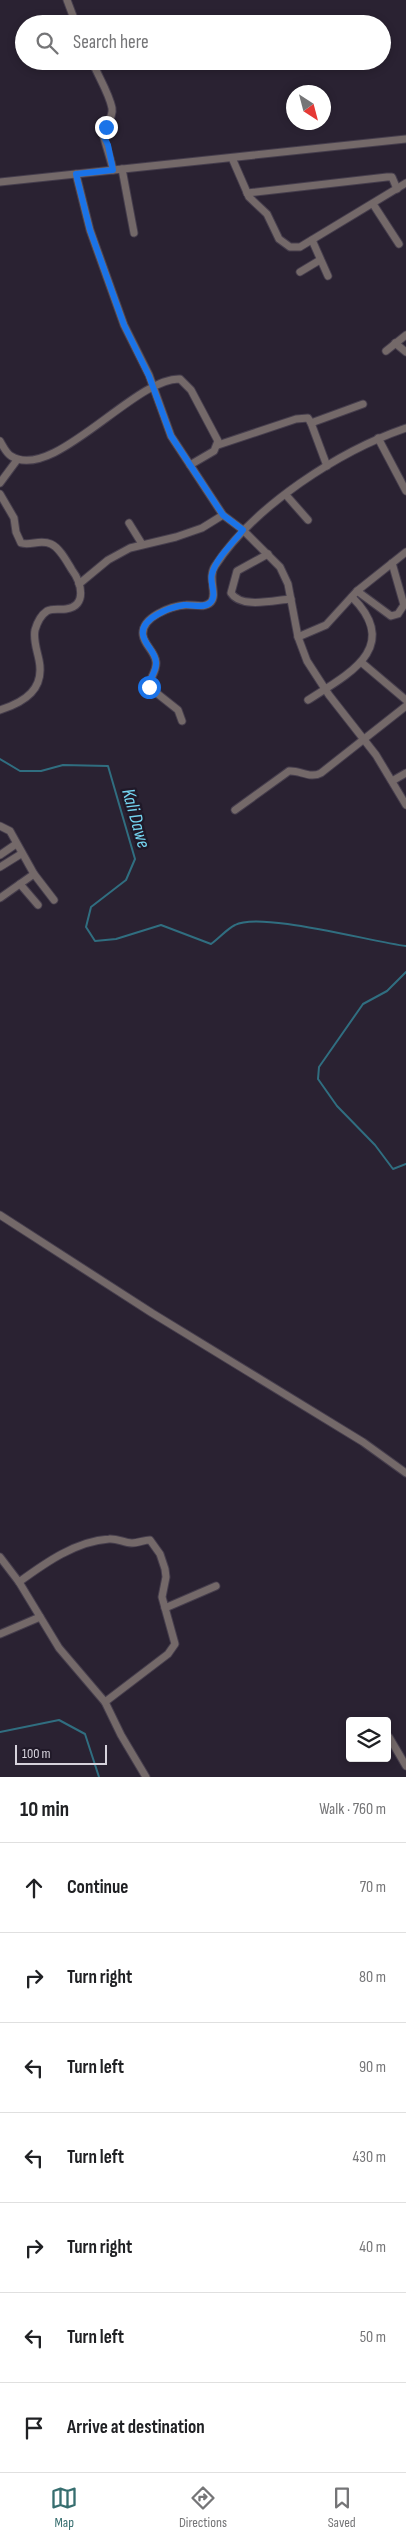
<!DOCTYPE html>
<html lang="en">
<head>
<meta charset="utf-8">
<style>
  body { margin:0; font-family:"Sofia Sans Condensed",sans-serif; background:#f2f2f2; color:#202124 }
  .controls { position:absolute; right:15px; bottom:15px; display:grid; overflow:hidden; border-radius:5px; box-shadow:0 2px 8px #0003 }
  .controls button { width:45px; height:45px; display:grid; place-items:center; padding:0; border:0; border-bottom:1px solid #e0e0e0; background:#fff; color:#202124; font:25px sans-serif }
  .compass { position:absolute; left:286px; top:85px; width:45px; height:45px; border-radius:50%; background:#fff; box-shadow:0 2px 8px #0003; rotate:144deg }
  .scale { position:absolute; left:15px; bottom:12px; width:92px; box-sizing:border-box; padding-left:5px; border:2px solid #d7d3dd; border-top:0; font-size:14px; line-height:18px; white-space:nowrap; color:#d7d3dd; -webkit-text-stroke:4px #201928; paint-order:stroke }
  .stop { position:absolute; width:15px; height:15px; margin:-11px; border:4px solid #1a73e8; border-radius:50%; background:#fff }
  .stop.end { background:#1a73e8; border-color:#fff; box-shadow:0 1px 5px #0008 }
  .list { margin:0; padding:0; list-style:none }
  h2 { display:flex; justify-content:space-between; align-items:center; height:65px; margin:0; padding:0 20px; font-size:21px }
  h2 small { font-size:16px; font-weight:400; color:#757577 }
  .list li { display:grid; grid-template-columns:32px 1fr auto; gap:15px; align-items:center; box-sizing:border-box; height:90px; padding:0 20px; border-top:1px solid #e0e0e0 }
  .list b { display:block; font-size:19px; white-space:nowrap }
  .list em { font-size:16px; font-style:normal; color:#757577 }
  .icon { flex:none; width:28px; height:28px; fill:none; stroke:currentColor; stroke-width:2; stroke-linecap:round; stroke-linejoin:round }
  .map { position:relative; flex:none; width:406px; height:1777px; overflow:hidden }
  .search { position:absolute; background:#fff; box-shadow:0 2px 8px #0003; left:15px; right:15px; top:15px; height:55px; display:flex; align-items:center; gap:12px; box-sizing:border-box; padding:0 18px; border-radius:28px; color:#757577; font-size:19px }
  .sheet { height:695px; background:#fff }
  nav { display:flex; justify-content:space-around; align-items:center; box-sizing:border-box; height:70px; border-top:1px solid #e0e0e0; background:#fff; font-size:14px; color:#757577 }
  nav a { display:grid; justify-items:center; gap:2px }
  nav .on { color:#376e6f }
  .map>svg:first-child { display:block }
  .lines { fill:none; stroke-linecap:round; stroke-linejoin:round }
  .stream { stroke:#306e80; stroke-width:2 }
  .minor-casing { stroke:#463e4d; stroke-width:9 }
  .minor { stroke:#746969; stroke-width:7 }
  .route { stroke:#1a73e8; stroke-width:6 }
  .labels { text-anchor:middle; stroke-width:5; stroke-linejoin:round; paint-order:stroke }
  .water-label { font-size:19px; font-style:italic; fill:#75d5f1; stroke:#201928 }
</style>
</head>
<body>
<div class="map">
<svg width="406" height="1777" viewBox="0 0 406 1777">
  <rect width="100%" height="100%" fill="#2a2232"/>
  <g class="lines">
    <g class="stream">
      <path d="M0 759 20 771H41L63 765 108 766 135 859 126 880 91 907 86 927 95 941 116 939 161 925 211 944C219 938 227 929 235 925 260 911 372 942 406 946"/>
      <path d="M406 972 387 991 363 1004 319 1067 318 1079 337 1106 375 1145 393 1169 406 1164"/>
      <path d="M0 1732 59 1720 85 1734 99 1777"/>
    </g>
    <g class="minor-casing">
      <g id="minor">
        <path d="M67 0 76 24"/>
        <path d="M92 61C98 76 109 93 112 108 114 119 103 124 103 133 103 137 112 163 113 170"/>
        <path d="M232 158 249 197 267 214 279 239 290 247H300L406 183"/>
        <path d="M122 169 134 233"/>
        <path d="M76 174 90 230 124 325 149 375 171 436 223 515 243 530 280 567 288 584 298 637 307 661 329 695 376 755 406 805"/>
        <path d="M0 182 406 139"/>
        <path d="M247 193 387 177H392L397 189"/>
        <path d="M373 204 399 244"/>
        <path d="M312 240 328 276"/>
        <path d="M300 272 320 260"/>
        <path d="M395 343 406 352"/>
        <path d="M386 351 406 335"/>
        <path d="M311 423 327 466"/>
        <path d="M378 438 406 491"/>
        <path d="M0 441C3 446 6 453 11 456 53 483 135 377 180 379L191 390 218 441 214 451 190 465"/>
        <path d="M218 445 296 419 308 418 311 423 363 404"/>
        <path d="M0 483 17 460"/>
        <path d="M0 494 14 518 16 532 21 543C31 546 40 539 51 544 60 548 67 562 72 570 81 582 88 606 66 609 60 610 53 608 47 611 41 615 37 623 35 630 33 640 37 650 39 660 45 689 25 702 0 710"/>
        <path d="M286 495 308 520"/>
        <path d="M129 523 142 544"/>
        <path d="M268 554 237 571 231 593C241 609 275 600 291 599"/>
        <path d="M79 584 108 560 130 548 176 537 202 528 223 515"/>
        <path d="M357 591 391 616 398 614 404 605 392 563"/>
        <path d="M298 637 326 625 357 591 406 552"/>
        <path d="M361 662 406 700"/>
        <path d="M308 700C349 674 402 647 352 597"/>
        <path d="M182 721 178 710 149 687C149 678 157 672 156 662 155 651 144 645 143 635 141 617 171 606 186 605 194 604 204 609 211 602 218 594 207 578 215 566 254 506 339 451 406 428"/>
        <path d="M392 781 406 773"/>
        <path d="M235 810 289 771C300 770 310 779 321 773L406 706"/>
        <path d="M0 826 10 831 34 874 54 900"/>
        <path d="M0 855 16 844"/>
        <path d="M0 867 21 854"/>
        <path d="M20 884 38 905"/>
        <path d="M0 898 34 874"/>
        <path d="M0 1215 152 1313 363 1442 406 1473"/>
        <path d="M0 1557 19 1582 59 1648 105 1702 121 1735 146 1777"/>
        <path d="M19 1582C45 1563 76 1541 109 1539 117 1538 124 1543 132 1543 138 1543 144 1540 150 1540L160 1554 165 1569 166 1577 162 1597 175 1644 168 1654 105 1702"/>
        <path d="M165 1608 216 1586"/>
        <path d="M0 1634 40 1617"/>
        <path d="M389 1737 406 1766"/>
      </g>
    </g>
    <use href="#minor" class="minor"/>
  </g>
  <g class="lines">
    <path class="route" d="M106 127 103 135 108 145 113 170 76 174 90 230 124 325 149 376 171 436 223 515 243 530C233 543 216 558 212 574 209 583 218 595 210 603 202 609 192 604 184 605 171 607 136 619 144 638 147 647 155 652 156 662 157 672 149 677 149 687"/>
  </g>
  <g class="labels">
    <g class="water-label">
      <text transform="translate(137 818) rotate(74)" y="7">Kali Dawe</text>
    </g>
  </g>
</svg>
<div class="controls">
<button><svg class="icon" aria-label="layers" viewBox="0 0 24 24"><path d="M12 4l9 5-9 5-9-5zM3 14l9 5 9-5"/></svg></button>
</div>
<svg class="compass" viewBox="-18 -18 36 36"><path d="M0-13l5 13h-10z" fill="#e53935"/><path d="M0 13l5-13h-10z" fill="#757577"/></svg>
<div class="scale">100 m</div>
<div class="stop" style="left:149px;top:687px"></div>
<div class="stop end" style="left:106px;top:127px"></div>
<div class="search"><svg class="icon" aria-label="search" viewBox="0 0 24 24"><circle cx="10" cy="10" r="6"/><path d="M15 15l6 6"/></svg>Search here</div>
</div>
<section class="sheet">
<h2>10 min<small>Walk · 760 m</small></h2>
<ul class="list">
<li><svg class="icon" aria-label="ahead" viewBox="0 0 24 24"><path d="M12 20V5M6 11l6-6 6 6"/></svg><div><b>Continue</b></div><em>70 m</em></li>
<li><svg class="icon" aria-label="right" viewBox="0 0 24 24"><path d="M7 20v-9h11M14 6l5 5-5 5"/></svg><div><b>Turn right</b></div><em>80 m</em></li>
<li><svg class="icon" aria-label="left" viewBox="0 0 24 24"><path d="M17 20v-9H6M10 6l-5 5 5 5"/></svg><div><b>Turn left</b></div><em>90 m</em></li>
<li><svg class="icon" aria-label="left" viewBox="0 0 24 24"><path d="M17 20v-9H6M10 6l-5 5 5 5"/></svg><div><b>Turn left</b></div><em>430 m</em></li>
<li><svg class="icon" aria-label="right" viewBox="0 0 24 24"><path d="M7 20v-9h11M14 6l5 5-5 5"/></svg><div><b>Turn right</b></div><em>40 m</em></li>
<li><svg class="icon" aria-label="left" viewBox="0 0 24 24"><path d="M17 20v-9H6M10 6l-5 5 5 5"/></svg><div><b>Turn left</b></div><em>50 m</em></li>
<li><svg class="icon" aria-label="arrive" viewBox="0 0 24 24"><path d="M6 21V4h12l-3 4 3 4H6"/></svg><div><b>Arrive at destination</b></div></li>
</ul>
</section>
<nav>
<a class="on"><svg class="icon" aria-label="map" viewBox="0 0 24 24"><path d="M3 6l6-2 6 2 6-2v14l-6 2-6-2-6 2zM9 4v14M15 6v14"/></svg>Map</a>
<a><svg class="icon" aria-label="directions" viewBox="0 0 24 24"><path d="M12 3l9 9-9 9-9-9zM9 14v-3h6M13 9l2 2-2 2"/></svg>Directions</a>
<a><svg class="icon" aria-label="saved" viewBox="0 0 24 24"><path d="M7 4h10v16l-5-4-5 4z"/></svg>Saved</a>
</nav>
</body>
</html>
